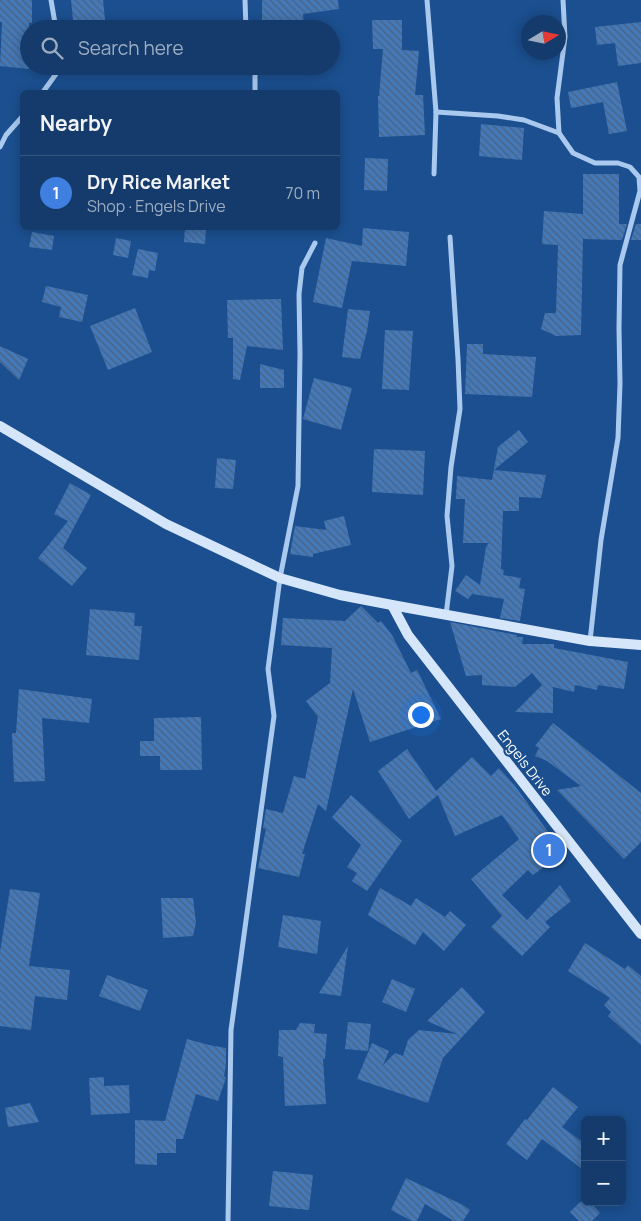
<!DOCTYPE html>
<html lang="en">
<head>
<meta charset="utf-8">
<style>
  body { margin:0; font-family:Manrope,sans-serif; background:#1d4271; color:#f1f3f6 }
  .controls { position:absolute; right:15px; bottom:15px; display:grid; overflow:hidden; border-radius:8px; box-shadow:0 2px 12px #0003 }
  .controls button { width:45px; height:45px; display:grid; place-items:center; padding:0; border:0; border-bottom:1px solid #33557e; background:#143b6b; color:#f1f3f6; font:25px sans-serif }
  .compass { position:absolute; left:521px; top:15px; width:45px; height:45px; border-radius:50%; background:#143b6b; box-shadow:0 2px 12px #0003; rotate:80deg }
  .you { position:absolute; left:420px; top:714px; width:18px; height:18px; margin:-12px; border:4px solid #fff; border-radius:50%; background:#1a73e8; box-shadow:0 0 0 8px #1a73e833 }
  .badge { display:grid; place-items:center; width:32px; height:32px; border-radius:50%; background:#d6ab8b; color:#fff; font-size:16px; font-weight:700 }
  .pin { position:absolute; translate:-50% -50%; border:2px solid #fff; box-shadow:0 1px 5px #0006 }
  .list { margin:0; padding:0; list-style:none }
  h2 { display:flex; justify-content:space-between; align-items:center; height:65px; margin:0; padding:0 20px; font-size:21px }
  h2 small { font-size:16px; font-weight:400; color:#9dadc1 }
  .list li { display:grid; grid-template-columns:32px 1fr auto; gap:15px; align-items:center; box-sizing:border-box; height:75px; padding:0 20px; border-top:1px solid #33557e }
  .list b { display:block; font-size:19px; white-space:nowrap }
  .list p { margin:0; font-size:16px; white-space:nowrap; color:#9dadc1 }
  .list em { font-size:16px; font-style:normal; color:#9dadc1 }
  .icon { flex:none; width:28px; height:28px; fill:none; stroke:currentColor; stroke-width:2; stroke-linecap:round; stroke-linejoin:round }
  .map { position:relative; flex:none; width:641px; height:1221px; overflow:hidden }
  .search { position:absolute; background:#143b6b; box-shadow:0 2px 12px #0003; left:20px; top:20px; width:320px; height:55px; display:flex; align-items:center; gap:12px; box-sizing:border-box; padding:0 18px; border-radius:28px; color:#9dadc1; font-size:19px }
  .panel { position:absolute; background:#143b6b; box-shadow:0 2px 12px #0003; left:20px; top:90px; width:320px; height:140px; border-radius:8px }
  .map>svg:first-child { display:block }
  .building { fill:url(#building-back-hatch) }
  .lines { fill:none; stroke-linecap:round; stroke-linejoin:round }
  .street { stroke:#a9c9ee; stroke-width:5 }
  .secondary { stroke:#d6e6fa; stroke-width:10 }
  .labels { text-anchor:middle; stroke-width:4.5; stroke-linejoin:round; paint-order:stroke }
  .street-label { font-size:14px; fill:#fff; stroke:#1b4f8f }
</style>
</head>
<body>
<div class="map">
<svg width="641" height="1221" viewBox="0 0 641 1221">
  <defs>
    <pattern id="building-back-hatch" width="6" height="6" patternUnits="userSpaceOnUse" patternTransform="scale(1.25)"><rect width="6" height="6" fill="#4478b7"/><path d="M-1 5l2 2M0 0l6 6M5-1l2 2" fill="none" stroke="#486282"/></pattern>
  </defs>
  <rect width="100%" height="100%" fill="#1b4f8f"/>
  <g class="building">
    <path d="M0 0H32V23H29V69L0 66 2 22H0Z"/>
    <path d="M71 0H103L106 29H74Z"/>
    <path d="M262 0H338L339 9 303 14 304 29H262Z"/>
    <path d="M372 20H402V50L419 51 415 95H423L425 135 379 137 378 96H379L383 49H373Z"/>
    <path d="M641 22V63L618 66 615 43 597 45 595 27Z"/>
    <path d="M617 82 627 131 609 134 603 102 571 108 568 92Z"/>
    <path d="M481 124 524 128 522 160 479 156Z"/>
    <path d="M365 158 388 159 387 191 364 190Z"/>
    <path d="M583 174H619V224H627L622 240 583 239 581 335 556 336 541 329 545 313H556L558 245 542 244 544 211 583 214Z"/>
    <path d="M636 224H641V240H631Z"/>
    <path d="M185 228H206L205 244 184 242Z"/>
    <path d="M363 228 409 232 406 266 352 261 342 308 313 302 326 238 362 246Z"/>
    <path d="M32 232 54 236 52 250 29 247Z"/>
    <path d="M116 238 131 241 128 258 113 255Z"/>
    <path d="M138 249 158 253 155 271 149 270 148 278 132 275Z"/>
    <path d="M46 286 88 295 82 322 59 317 61 307 42 302Z"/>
    <path d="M281 299 283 350 247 346 240 380 233 379V338H228L227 300Z"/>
    <path d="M135 308 152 352 108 370 90 326Z"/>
    <path d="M348 309 370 311 367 331 360 359 342 357Z"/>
    <path d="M385 330 413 331 409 390 382 389Z"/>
    <path d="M467 344H483V354L536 357 532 397 465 394Z"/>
    <path d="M0 346 28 359 19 380 0 362Z"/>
    <path d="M260 364 284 370V388H260Z"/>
    <path d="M314 378 352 388 341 430 303 419Z"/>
    <path d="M519 430 528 442 494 470 546 475 541 498 519 497V511H503L501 569 504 570 503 575 521 578 519 588 525 589 520 621 500 618 504 599 472 594 468 599 455 591 466 575 480 585 486 547 489 543H463L465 499H456L457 476 492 480 498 447Z"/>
    <path d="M374 449 425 451 423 495 372 492Z"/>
    <path d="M217 458 236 460 233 489 215 488Z"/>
    <path d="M70 483 91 495 63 548 87 568 72 586 38 558 68 521 54 514Z"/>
    <path d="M344 516 351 545 313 554V557L290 554 295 526 326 530 324 521Z"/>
    <path d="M361 606 378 623 381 621 392 635 411 673 417 670 441 719 370 742 353 689 326 811 318 804 302 854H305L299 877 258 868 266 829 263 828 266 809 283 813 294 776 305 779 318 717 306 701 330 683 332 648 281 645 283 618 345 621Z"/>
    <path d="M90 609 135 613 134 626H142L139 660 86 655Z"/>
    <path d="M450 622 517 635V637H523L522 644H554V648L628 662 624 689 598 685 597 690 575 685 574 692 553 687V713L515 712 542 685 532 673 515 687 482 685V675L466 676Z"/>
    <path d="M19 689 92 699 89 723 42 718 45 781 14 782 12 733H16Z"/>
    <path d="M201 717 202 770H160V756H140V741H154V718Z"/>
    <path d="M553 723 641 793V842L624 859 557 790 581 786 547 761 535 756 539 748 535 746Z"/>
    <path d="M407 749 436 791 472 757 491 776 499 768 516 787 551 836 550 840 560 855 533 875 528 870 502 895 527 920 560 885 571 901 545 922 550 927 522 956 491 927 502 916 471 879 519 839 502 815 455 836 438 795 409 819 378 771Z"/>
    <path d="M351 795 402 841 367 891 352 881 357 873 347 867 361 845 332 817Z"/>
    <path d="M380 888 411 906 416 898 445 917 450 911 466 925 444 951 423 932 415 945 368 915Z"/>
    <path d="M10 889 40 893 29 966 70 970 67 1000 35 996 31 1030 0 1026V952Z"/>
    <path d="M161 898H193L196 923 193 936 163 938Z"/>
    <path d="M283 915 321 921 317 954 278 947Z"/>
    <path d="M585 943 625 969 628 965 641 976V1045L608 1016 611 1012 604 1005 610 998 568 971Z"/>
    <path d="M348 946 341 996 319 993Z"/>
    <path d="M107 975 148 990 140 1011 99 996Z"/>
    <path d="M392 979 415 989 406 1012 382 1002Z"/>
    <path d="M462 987 485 1012 443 1058 428 1103 357 1079 372 1043 389 1051 383 1065 395 1053 403 1056 408 1040 419 1030 457 1034 427 1021Z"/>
    <path d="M348 1022 371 1024 368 1051 345 1049Z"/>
    <path d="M300 1023 315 1024 314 1033 327 1034 325 1059H323L326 1104 285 1106 283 1057 278 1056 279 1030H296Z"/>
    <path d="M187 1039 209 1045 226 1048V1065L224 1076 226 1078 218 1101 196 1094 183 1139H176V1153H157V1165L135 1164V1120L165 1121Z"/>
    <path d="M104 1077V1086L129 1085 130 1113 91 1115 89 1078Z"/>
    <path d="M553 1087 578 1107 562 1127 585 1144V1171L542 1139 527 1160 506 1144 525 1119 527 1120Z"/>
    <path d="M30 1103 39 1122 8 1127 5 1108Z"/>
    <path d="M273 1171 313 1175 309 1210 269 1206Z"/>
    <path d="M406 1178 463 1205 470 1210 463 1221H454L425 1204 417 1221H412L391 1210Z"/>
    <path d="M580 1202H590L600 1213 592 1221H579L570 1212Z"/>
  </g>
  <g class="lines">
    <g class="street">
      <path d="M51 0 56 29"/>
      <path d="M245 0 246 29"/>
      <path d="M427 0 436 112 434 174"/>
      <path d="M563 0 565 37 557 98 559 133 573 153 595 163H618L630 167 639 177 640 191 620 265 619 328 620 384 618 438 601 540 590 641"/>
      <path d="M255 66V92"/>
      <path d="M43 92 56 74V66"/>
      <path d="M436 112 498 116 524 120 559 133"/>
      <path d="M0 147 6 135 22 117"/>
      <path d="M446 615 452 566 447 516 451 467 460 409 458 359 450 237"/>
      <path d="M228 1221 231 1030 274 716 268 669 280 578 298 486 300 354 299 294 302 268 315 243"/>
    </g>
    <g class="secondary">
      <path d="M0 426 166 524 280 578 340 595 392 605 590 641 641 645"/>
      <path d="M392 605 408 635 641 934"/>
    </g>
  </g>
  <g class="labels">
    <g class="street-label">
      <text transform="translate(525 763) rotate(52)" y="5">Engels Drive</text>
    </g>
  </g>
</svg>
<div class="controls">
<button>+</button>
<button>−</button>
</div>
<svg class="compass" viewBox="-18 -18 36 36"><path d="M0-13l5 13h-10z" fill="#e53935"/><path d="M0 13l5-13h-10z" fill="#9dadc1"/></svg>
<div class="you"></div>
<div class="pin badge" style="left:549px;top:850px;background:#3f7fe0">1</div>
<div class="search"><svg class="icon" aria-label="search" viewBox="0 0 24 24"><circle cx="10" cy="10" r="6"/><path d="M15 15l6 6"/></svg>Search here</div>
<section class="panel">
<h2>Nearby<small></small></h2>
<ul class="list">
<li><span class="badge" style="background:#3f7fe0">1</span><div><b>Dry Rice Market</b><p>Shop · Engels Drive</p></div><em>70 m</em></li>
</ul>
</section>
</div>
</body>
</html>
